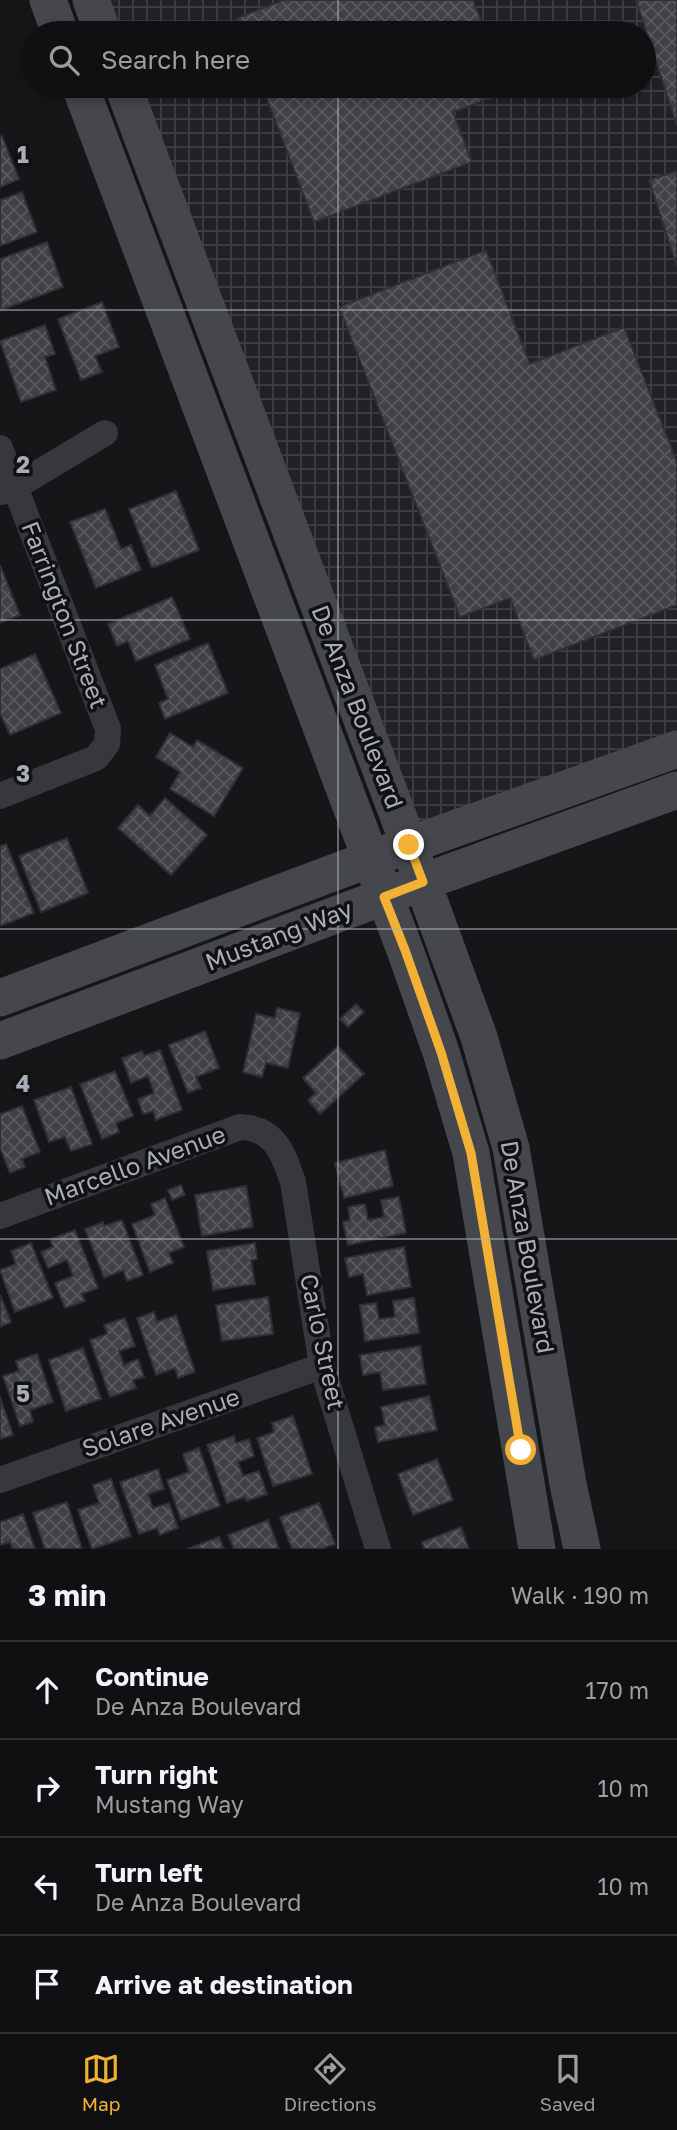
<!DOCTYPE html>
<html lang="en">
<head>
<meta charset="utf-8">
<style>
  body { margin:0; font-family:"Golos Text",sans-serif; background:#19191b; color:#f1f3f6 }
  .stop { position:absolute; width:21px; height:21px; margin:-16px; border:5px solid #f2b134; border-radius:50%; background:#fff }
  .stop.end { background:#f2b134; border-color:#fff; box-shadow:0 2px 7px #0008 }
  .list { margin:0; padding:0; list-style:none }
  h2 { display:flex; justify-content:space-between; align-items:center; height:91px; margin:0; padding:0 28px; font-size:30px }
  h2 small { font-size:23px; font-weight:400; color:#9c9d9f }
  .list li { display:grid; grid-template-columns:46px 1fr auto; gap:21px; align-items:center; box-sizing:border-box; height:98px; padding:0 28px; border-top:2px solid #303032 }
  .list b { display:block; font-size:26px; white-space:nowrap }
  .list p { margin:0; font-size:23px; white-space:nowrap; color:#9c9d9f }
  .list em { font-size:23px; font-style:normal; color:#9c9d9f }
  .icon { flex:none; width:38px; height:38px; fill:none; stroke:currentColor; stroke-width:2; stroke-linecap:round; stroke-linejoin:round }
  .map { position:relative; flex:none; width:677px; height:1549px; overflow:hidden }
  .search { position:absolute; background:#101012; box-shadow:0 4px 10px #0003; left:21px; right:21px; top:21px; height:77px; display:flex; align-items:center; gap:18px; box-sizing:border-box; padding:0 24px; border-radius:38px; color:#9c9d9f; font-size:26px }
  .sheet { height:483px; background:#101012 }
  nav { display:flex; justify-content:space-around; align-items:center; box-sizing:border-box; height:98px; border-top:2px solid #303032; background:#101012; font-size:19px; color:#9c9d9f }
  nav a { display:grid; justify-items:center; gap:4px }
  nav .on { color:#f2b134 }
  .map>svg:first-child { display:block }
  .industrial { fill:url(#industrial-grid) }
  .building { fill:url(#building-cross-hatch); stroke:#303034; stroke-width:2 }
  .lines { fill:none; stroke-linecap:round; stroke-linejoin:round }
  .street { stroke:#37383d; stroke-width:26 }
  .secondary { stroke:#45474d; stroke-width:37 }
  .route { stroke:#f2b134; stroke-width:9 }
  .grid { fill:none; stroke:#a8adb8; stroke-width:2; stroke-opacity:0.55 }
  .labels { text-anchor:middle; stroke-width:7; stroke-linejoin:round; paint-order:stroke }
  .street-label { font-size:24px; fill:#a8adb8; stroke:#111113 }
  .grid-label { font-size:23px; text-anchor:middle; font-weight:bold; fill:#a8adb8; stroke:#111113; stroke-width:7; stroke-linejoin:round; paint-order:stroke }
</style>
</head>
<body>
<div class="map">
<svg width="677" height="1549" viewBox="0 0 677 1549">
  <defs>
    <pattern id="industrial-grid" width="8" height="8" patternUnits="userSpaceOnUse" patternTransform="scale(1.75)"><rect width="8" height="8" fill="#222225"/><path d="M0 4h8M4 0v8" fill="none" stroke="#3f3f43"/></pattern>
    <pattern id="building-cross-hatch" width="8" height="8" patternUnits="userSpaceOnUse" patternTransform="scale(1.75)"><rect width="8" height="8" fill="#404145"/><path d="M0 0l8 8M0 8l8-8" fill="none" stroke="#595a5e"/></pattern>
  </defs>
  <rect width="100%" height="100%" fill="#161618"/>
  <path class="industrial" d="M97 0H677V732L410 836 129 86H644V33H109Z"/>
  <g class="building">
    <path d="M284 0H473L486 33H242L237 18Z"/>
    <path d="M636 0H677V126Z"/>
    <path d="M262 86H506L508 92 453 112 472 162 314 222Z"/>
    <path d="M2 136 19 179 0 187V137Z"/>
    <path d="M677 171V267L649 180Z"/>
    <path d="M22 192 37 232 0 246V200Z"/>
    <path d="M47 242 63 287 1 310 0 259Z"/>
    <path d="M486 250 530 364 624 327 677 462V605L534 660 510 598 460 617 339 307Z"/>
    <path d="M102 302 119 347 95 356 102 372 81 380 58 319Z"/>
    <path d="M45 325 55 354 45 357 56 390 21 402 0 341Z"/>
    <path d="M176 491 199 550 152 568 129 509Z"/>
    <path d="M105 509 121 549 131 545 141 570 96 588 70 522Z"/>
    <path d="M0 565 20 615 0 623Z"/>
    <path d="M172 597 190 639 136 661 128 641 117 646 108 624Z"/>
    <path d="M208 643 228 693 165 719 159 703 168 699 155 665Z"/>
    <path d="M35 654 61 713 10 735 0 713V669Z"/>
    <path d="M170 733 193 747 197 740 243 768 214 816 170 789 180 772 156 757Z"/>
    <path d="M165 798 207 835 171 875 118 828 138 805 150 816Z"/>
    <path d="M67 838 88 893 41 912 19 856Z"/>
    <path d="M6 844 34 913 0 926V846Z"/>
    <path d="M356 1004 364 1012 348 1027 340 1019Z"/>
    <path d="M277 1008 300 1013 288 1068 266 1063 262 1077 243 1072 256 1014 275 1018Z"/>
    <path d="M205 1031 219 1068 196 1077 201 1088 188 1093 169 1045Z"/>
    <path d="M338 1046 364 1074 320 1114 308 1100 316 1093 303 1078Z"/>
    <path d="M160 1050 182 1110 156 1120 153 1111 143 1114 138 1099 154 1093 148 1076 131 1083 122 1058 142 1051 144 1056Z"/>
    <path d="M115 1071 133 1116 116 1123 119 1132 102 1139 80 1084Z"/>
    <path d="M71 1087 92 1144 71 1151 65 1137 49 1142 34 1100Z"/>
    <path d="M22 1106 40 1152 22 1159 25 1167 10 1173 0 1148V1114Z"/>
    <path d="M385 1150 393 1186 344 1198 335 1163Z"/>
    <path d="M181 1185 185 1195 172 1200 168 1190Z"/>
    <path d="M246 1186 253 1227 202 1236 195 1195Z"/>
    <path d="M399 1197 406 1233 348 1245 343 1222 350 1220 348 1207 365 1204 368 1220 384 1217 381 1200Z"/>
    <path d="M165 1198 184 1247 169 1253 173 1263 150 1272 132 1224 155 1215 151 1204Z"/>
    <path d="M122 1220 143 1275 127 1281 123 1270 104 1278 85 1229 103 1222 104 1226Z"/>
    <path d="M75 1230 98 1288 82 1294 85 1301 65 1308 55 1283 73 1276 67 1260 48 1268 41 1252 53 1247 50 1239Z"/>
    <path d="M31 1243 53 1298 15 1312 0 1270 16 1264 11 1251Z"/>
    <path d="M255 1243 257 1259 251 1260 255 1284 213 1290 207 1251Z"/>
    <path d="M404 1247 411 1287 367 1295 363 1274 349 1277 345 1258Z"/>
    <path d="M0 1295 11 1322 0 1327Z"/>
    <path d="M268 1297 273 1334 222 1341 216 1305Z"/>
    <path d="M414 1298 419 1333 365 1341 360 1305 376 1303 379 1319 395 1317 393 1301Z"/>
    <path d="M154 1312 157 1322 176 1315 195 1372 178 1378 175 1368 156 1375 137 1318Z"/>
    <path d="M125 1318 135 1346 119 1351 124 1365 138 1359 144 1377 133 1380 136 1388 110 1397 90 1340 107 1334 104 1325Z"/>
    <path d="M420 1346 426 1384 383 1390 380 1372 363 1375 360 1355Z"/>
    <path d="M83 1348 101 1399 66 1411 49 1360Z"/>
    <path d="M37 1354 53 1402 30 1410 33 1422 20 1426 3 1376 19 1371 16 1361Z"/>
    <path d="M429 1396 437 1430 378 1442 375 1427 385 1425 381 1407Z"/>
    <path d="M0 1397 13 1435 0 1439Z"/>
    <path d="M293 1416 312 1474 273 1486 257 1438 274 1432 272 1423Z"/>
    <path d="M234 1436 236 1443 249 1439 254 1456 238 1462 243 1476 259 1471 267 1494 246 1501 245 1497 227 1503 207 1445Z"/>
    <path d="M199 1448 220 1506 181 1520 167 1480 189 1472 183 1454Z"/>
    <path d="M437 1459 453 1500 413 1515 398 1474Z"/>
    <path d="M158 1469 164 1489 148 1494 153 1508 169 1503 178 1528 160 1535 157 1528 139 1534 120 1482Z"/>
    <path d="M111 1479 131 1536 92 1549 78 1510 99 1503 93 1485Z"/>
    <path d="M67 1502 82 1549H45L33 1513Z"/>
    <path d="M319 1503 335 1544 321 1549H292L280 1517Z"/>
    <path d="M23 1514 35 1549H13L10 1542 0 1545V1522Z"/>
    <path d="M268 1520 279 1549H234L228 1535Z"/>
    <path d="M461 1527 469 1549H424L422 1542Z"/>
    <path d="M219 1537 224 1549H187Z"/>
  </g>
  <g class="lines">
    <g class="street">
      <path d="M0 448 108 729 107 744 96 758 0 796"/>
      <path d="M1 492 15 487 105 433"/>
      <path d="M0 1216 240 1127C275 1128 283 1153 293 1182L322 1366 378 1549"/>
      <path d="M0 1480 322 1366"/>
    </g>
    <g class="secondary">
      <path d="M48 0 60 33"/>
      <path d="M91 0 103 33"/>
      <path d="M80 86 405 950 441 1052 471 1153 537 1549"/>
      <path d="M123 86 399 818 479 1037 511 1148 568 1484 582 1549"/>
      <path d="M0 998 370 859 677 749"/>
      <path d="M0 1041 423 882 677 790"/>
    </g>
  </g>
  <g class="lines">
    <path class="route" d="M409 845 423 882 384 897 405 950 441 1052 471 1153 521 1450"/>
  </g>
  <path class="grid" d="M338 0V33M338 86V1549M0 310H677M0 620H677M0 929H677M0 1239H677"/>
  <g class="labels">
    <g class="street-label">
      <text transform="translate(64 615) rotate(69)" y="8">Farrington Street</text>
      <text transform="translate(357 707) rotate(69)" y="8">De Anza Boulevard</text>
      <text transform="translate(279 936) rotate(-21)" y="8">Mustang Way</text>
      <text transform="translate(135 1166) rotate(-20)" y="8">Marcello Avenue</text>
      <text transform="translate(527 1247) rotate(80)" y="8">De Anza Boulevard</text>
      <text transform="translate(322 1342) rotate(78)" y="8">Carlo Street</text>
      <text transform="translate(161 1423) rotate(-19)" y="8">Solare Avenue</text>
    </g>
  </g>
  <g class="grid-label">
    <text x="23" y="163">1</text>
    <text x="23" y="473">2</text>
    <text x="23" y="782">3</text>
    <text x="23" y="1092">4</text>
    <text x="23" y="1402">5</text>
  </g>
</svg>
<div class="stop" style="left:521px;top:1450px"></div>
<div class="stop end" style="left:409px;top:845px"></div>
<div class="search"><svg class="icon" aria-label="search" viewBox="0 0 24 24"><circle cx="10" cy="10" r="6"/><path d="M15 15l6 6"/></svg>Search here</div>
</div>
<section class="sheet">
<h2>3 min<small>Walk · 190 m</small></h2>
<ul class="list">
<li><svg class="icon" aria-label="ahead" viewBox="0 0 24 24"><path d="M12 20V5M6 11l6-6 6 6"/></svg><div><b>Continue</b><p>De Anza Boulevard</p></div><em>170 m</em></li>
<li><svg class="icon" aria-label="right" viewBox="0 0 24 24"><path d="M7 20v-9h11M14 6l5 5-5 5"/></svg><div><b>Turn right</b><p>Mustang Way</p></div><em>10 m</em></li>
<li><svg class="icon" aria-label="left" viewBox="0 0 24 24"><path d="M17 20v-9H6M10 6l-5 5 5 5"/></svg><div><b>Turn left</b><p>De Anza Boulevard</p></div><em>10 m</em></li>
<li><svg class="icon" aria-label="arrive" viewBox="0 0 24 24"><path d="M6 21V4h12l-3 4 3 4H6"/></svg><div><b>Arrive at destination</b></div></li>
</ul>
</section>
<nav>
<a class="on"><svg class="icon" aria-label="map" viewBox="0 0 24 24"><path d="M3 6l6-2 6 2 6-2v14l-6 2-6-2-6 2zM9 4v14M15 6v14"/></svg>Map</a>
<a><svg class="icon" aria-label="directions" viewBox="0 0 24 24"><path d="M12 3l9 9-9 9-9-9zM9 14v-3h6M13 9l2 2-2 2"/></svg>Directions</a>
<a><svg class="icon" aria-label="saved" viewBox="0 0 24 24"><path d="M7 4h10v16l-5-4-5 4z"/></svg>Saved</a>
</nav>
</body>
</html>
